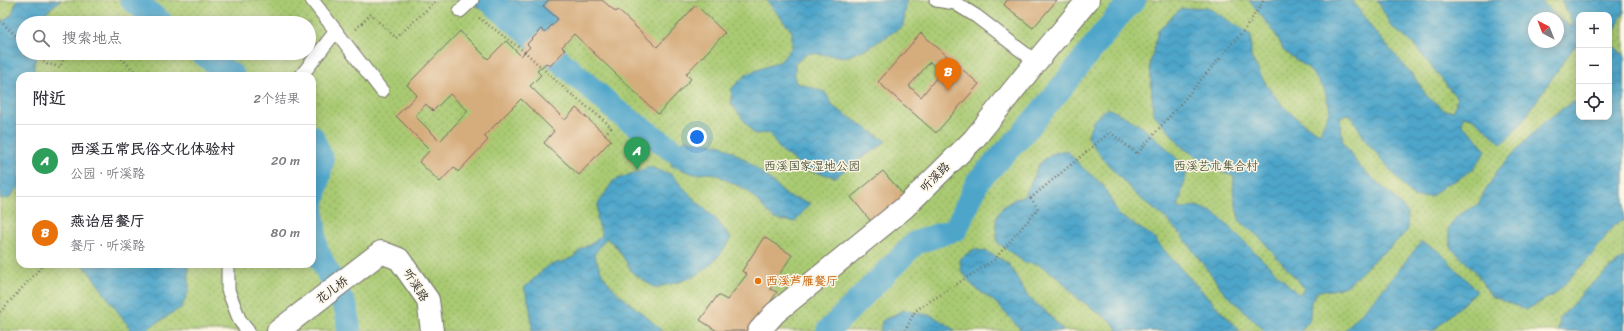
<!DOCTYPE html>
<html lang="zh">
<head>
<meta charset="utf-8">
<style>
  body { margin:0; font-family:Sriracha,"LXGW WenKai TC",sans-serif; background:#f7f7f7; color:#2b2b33 }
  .controls { position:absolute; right:12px; top:12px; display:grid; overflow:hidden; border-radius:8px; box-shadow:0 2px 10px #0003 }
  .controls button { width:36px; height:36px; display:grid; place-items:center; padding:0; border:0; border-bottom:1px solid #e1e1e2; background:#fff; color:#2b2b33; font:20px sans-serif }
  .compass { position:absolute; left:1528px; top:12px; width:36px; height:36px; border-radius:50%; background:#fff; box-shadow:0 2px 10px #0003; rotate:318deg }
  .you { position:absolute; left:697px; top:137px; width:14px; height:14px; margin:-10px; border:3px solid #fff; border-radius:50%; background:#1a73e8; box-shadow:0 0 0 6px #1a73e833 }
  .badge { display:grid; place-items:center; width:26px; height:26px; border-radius:50%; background:#1f6fb2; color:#fff; font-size:13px; font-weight:700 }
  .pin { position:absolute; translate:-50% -33px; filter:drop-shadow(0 1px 2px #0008) }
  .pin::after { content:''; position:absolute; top:21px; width:14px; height:12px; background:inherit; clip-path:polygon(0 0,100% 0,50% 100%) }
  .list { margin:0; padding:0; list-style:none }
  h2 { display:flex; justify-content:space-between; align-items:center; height:52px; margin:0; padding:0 16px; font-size:17px }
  h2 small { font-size:13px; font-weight:400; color:#7c7c81 }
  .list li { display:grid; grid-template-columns:26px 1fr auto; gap:12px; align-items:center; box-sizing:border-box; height:72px; padding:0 16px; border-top:1px solid #e1e1e2 }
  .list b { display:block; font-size:15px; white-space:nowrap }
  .list p { margin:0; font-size:13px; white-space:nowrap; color:#7c7c81 }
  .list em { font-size:13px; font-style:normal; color:#7c7c81 }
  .icon { flex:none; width:22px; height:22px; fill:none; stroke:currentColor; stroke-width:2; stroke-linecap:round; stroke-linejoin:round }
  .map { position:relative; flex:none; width:1624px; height:331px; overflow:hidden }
  .search { position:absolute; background:#fff; box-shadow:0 2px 10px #0003; left:16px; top:16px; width:300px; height:44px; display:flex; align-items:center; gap:10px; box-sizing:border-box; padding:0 14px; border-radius:22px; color:#7c7c81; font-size:15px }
  .panel { position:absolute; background:#fff; box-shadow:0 2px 10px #0003; left:16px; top:72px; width:300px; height:196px; border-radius:12px }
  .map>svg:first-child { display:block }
  .park { fill:url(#park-dots); stroke:#6a7a4e; fill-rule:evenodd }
  .water { fill:url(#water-waves); stroke:#3c687a; fill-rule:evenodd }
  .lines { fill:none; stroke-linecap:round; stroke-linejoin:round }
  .canal { stroke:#4da5ca; stroke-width:24 }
  .building { fill:#d5ac7b; fill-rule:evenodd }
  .service-casing { stroke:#726d64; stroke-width:15 }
  .minor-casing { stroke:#726d64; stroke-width:24 }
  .path { stroke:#726d64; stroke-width:2.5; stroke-dasharray:1 3; stroke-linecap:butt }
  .service { stroke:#fff; stroke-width:13 }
  .minor { stroke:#fff; stroke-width:22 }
  .food-dot { fill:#e8710a; stroke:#fcf5e5; stroke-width:1.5 }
  .labels { text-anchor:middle; stroke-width:3; stroke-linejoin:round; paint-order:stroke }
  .park-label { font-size:12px; fill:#515b40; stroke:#fcf5e5 }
  .street-label { font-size:12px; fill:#2b2b2b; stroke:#fcf5e5 }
  .food-label { font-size:12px; fill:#c56008; stroke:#fcf5e5; text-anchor:start }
</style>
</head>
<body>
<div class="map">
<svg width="1624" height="331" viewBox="0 0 1624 331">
  <defs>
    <pattern id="park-dots" width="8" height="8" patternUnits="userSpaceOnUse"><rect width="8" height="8" fill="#a9ca72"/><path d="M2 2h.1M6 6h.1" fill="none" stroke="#8aa45e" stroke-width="1.8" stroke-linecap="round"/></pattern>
    <pattern id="water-waves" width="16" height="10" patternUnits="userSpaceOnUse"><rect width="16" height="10" fill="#4da5ca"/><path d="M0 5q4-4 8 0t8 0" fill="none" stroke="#4087a4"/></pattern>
  </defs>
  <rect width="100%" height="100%" fill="#fcf5e5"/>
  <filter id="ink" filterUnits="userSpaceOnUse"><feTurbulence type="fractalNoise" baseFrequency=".025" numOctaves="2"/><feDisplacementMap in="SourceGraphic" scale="8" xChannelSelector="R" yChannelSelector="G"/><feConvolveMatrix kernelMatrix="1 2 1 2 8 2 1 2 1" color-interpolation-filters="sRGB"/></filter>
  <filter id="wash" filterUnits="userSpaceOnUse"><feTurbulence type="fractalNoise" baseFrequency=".012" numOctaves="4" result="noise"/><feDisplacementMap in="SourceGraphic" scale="16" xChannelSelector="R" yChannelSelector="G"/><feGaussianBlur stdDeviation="0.9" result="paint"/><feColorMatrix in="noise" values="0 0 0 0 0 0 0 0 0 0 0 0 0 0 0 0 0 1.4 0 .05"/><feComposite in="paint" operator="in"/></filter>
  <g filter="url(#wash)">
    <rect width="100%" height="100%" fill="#f5e7ce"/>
    <path class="park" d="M0 0H1624V331H0ZM1579 15H1609V117H1579ZM1534 18H1558V42H1534ZM23 23H309V53H23ZM20 76H312V264H20Z"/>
    <g class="water">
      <path d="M17 0H61L46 12 44 23H23V53H37L34 65V76H20V186L8 199 0 198V23L12 14Z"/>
      <path d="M467 0H548L543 6 558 19 545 32 542 29 527 44 494 17Z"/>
      <path d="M766 0H907L903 26 870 47 846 57 809 53 795 63V82L825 92 834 107 886 141 877 149 855 162 836 177 809 171 780 150 769 133 754 134 731 103 732 88 747 74 781 61 792 47V31Z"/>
      <path d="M1250 0H1352L1374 31 1413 75 1427 96 1444 110 1454 111 1457 98 1414 45 1391 26 1377 0H1541L1557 17 1573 28 1569 15 1561 0H1624V11L1615 30 1609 32V15H1579V42L1571 51 1520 125 1502 144 1474 119 1463 116 1462 125 1476 137 1486 151 1475 167 1460 178 1445 185 1432 196 1414 198 1366 141 1350 114 1340 118 1343 142 1359 166 1394 197 1408 213 1407 231 1391 247 1377 257 1347 286 1332 290 1318 291 1311 302 1310 319 1301 331H1265L1224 292 1182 236 1163 216 1136 195 1103 159 1087 137 1093 121 1107 108C1142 123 1162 141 1187 170L1178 209 1196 206 1215 213 1298 294 1305 289 1261 239 1239 220 1233 192 1234 177 1216 169 1183 148 1153 113 1150 65 1158 30 1180 9 1207 7 1251 35V57L1267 86 1284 107 1307 126 1320 133 1330 109 1324 89 1308 68 1284 51 1275 33 1250 2ZM1534 18H1558V42H1534Z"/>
      <path d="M1610 43 1624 55V220L1614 225 1592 255 1555 294 1526 310 1491 296 1474 270 1451 248 1448 229 1457 216 1478 204 1497 171 1526 140 1545 121 1572 102 1579 104V117H1609V44Z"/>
      <path d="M685 140 722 145 750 163 769 179 787 196 810 203 795 222 774 219 748 191 713 173 694 174 672 166 667 154Z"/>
      <path d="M1066 150 1084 169 1103 185 1119 215 1151 235 1182 270 1240 331H1118L1112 322 1076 297 1057 276 1037 264 1025 263 998 243C992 213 998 206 1025 195L1039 164 1051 154Z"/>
      <path d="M649 167 671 174 692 197 716 219 731 238C725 251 711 265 700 273 687 281 669 284 655 288L633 273 616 246 606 238 594 255C598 263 601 274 607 281 622 300 645 313 662 331H532C531 316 530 302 524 288L549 265 562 262 574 257 581 249 594 242 602 235 597 220 598 204 613 181Z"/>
      <path d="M1421 242 1439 251 1477 291 1433 331H1344L1379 294Z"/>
      <path d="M974 249 988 252 1009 264 1028 297 1045 311 1064 331H1022L996 303 973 286 961 271 960 259Z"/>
      <path d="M1624 257V331H1558L1560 318 1589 286Z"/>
      <path d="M83 264H188L189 290 182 307 144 331H132Z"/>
      <path d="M903 310 933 316 956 331H880L882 321Z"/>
    </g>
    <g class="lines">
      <g class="canal">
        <path d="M132 0 162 23"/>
        <path d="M489 0 534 38 619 113 673 150"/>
        <path d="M202 53 233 76"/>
        <path d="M312 137 322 160 312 208"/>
        <path d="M312 209 316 249 347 311 349 331"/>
        <path d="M828 331 915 243 956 229 978 181 1020 137 1061 88 1117 17 1134 0"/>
      </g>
    </g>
    <g id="blocks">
      <g class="building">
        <path d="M548 0H602L616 12 618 10 657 47 696 5 725 33 686 74 691 79 658 114 574 34 562 47 565 50 550 66 546 63 537 71 541 75 530 86 565 120 576 108 611 140 579 175 544 143 554 131 521 99 484 136 488 140 458 172 454 167 440 182 419 162 430 150 396 116 417 95 407 85 460 31 488 59 506 41 521 56 530 47 527 44 542 29 545 32 558 19 543 6ZM450 94 468 111 440 141 415 116 426 104 433 111Z"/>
        <path d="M1007 0H1057L1033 28 1004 5Z"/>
        <path d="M921 33 979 84 936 133 878 82ZM930 62 941 72 921 97 909 86Z"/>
        <path d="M883 171 906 198 874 225 851 197Z"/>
        <path d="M764 237 792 255 770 289 777 292 751 331H717L700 320 718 295 727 300 747 274 742 271Z"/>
      </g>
    </g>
  </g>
  <g filter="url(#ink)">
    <use href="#blocks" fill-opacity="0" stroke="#726d64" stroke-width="1"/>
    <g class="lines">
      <g class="service-casing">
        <g id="service">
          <path d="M312 0 382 91"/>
          <path d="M936 0 955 3 976 16 1036 62"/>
          <path d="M460 11 472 0"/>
          <path d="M301 76 336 31"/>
          <path d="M228 264V290L240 321 248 331"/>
        </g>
      </g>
      <g class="minor-casing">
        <g id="minor">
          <path d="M278 331 381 252 399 259 428 300 432 331"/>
          <path d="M759 331 775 313 904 208 974 139 1036 62 1088 0"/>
        </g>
      </g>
      <g class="path">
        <path d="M479 18 525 52 566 90 606 122 611 128 604 135"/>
        <path d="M0 21 23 42"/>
        <path d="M356 29 371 14 396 38 437 0"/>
        <path d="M35 53 47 64 60 67 66 53"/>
        <path d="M116 53 139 76"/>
        <path d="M0 312 44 264"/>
        <path d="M905 331 915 311 994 260 1038 209 1031 198 1110 132 1137 154 1245 29 1264 0"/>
      </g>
      <use href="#service" class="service"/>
      <use href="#minor" class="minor"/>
    </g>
  </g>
  <circle class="food-dot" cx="758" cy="281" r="4"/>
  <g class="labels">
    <g class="park-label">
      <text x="812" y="170">西溪国家湿地公园</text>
      <text x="1216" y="170">西溪艺术集合村</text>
    </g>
    <g class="street-label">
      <text transform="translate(935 177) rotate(-45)" y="4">听溪路</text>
      <text transform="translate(416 285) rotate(58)" y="4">听溪路</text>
      <text transform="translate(332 290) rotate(-37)" y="4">花儿桥</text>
    </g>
    <g class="food-label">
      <text x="766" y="285">西溪芦雁餐厅</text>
    </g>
  </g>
</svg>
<div class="controls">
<button>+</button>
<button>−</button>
<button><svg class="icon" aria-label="locate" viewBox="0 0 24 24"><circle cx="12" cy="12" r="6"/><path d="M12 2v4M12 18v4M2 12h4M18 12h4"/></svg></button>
</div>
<svg class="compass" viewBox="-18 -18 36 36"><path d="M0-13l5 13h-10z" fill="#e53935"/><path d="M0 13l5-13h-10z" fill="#7c7c81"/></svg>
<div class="you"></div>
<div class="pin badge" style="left:637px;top:170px;background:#2e9e5b">A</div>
<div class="pin badge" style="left:948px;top:91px;background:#e8710a">B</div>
<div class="search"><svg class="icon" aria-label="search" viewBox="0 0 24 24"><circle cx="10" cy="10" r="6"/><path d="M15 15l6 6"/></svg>搜索地点</div>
<section class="panel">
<h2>附近<small>2个结果</small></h2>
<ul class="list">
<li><span class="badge" style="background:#2e9e5b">A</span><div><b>西溪五常民俗文化体验村</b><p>公园 · 听溪路</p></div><em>20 m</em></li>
<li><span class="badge" style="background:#e8710a">B</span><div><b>燕诒居餐厅</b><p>餐厅 · 听溪路</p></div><em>80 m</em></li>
</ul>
</section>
</div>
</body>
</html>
